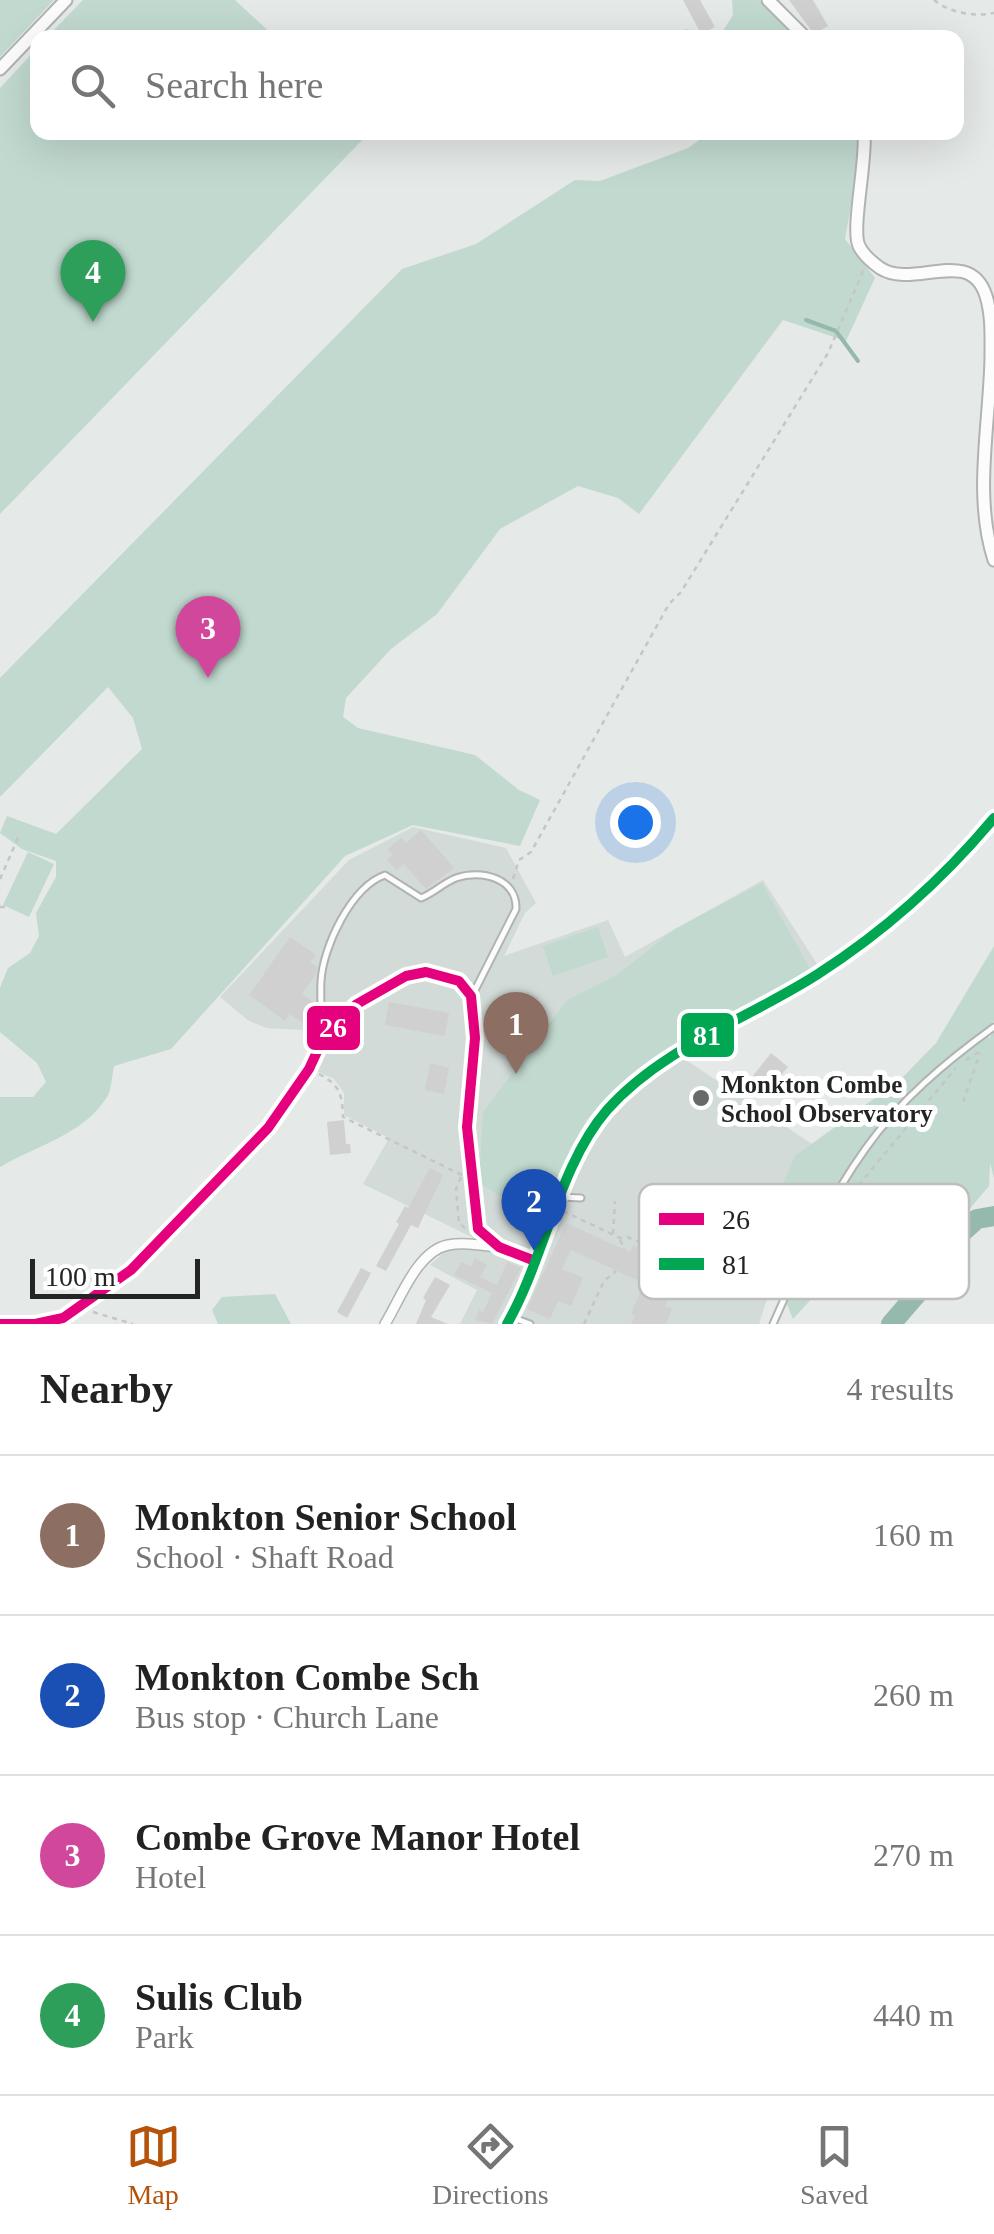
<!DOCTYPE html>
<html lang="en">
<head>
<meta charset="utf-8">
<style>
  body { margin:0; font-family:Georgia,serif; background:#f6f6f6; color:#222 }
  .scale { position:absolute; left:30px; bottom:25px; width:170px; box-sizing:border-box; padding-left:10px; border:5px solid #232524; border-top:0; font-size:28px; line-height:35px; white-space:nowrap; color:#232524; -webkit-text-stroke:8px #fff; paint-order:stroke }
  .you { position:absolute; left:635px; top:822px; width:35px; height:35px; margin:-25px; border:8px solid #fff; border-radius:50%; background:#1a73e8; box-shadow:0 0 0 15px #1a73e833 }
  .badge { display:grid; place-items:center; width:65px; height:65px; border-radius:50%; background:#b45309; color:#fff; font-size:32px; font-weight:700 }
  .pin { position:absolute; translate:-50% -82px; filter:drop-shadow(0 2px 5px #0008) }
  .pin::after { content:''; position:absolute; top:52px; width:35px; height:30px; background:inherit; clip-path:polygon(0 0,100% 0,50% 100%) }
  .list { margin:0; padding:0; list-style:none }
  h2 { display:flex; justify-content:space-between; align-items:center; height:130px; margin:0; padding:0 40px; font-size:42px }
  h2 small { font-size:32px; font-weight:400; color:#767676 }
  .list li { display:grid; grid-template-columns:65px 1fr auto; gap:30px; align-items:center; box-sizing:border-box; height:160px; padding:0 40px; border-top:2px solid #e0e0e0 }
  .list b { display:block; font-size:38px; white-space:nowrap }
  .list p { margin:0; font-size:32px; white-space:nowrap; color:#767676 }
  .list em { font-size:32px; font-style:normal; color:#767676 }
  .icon { flex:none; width:55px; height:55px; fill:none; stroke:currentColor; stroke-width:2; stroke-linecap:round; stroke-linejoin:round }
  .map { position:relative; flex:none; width:994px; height:1324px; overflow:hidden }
  .search { position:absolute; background:#fff; box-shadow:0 10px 40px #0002; left:30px; right:30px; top:30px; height:110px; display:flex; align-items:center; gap:25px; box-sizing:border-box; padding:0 35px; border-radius:20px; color:#767676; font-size:38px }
  .sheet { height:770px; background:#fff }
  nav { display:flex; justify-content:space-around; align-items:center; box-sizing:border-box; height:140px; border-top:2px solid #e0e0e0; background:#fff; font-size:28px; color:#767676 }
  nav a { display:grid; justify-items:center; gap:5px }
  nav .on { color:#b45309 }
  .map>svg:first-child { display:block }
  .built { fill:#d2dbd8 }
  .green { fill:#c1d9cf }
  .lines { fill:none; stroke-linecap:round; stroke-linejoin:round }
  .stream { stroke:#95b9ac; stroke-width:4 }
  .river { stroke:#95b9ac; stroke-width:20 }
  .building { fill:#d0d0d0 }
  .service-casing { stroke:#b0b3b2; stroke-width:9 }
  .minor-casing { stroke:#b0b3b2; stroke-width:12 }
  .tertiary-casing { stroke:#b0b3b2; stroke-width:15 }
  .path { stroke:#c5c6c6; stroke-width:2.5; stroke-dasharray:5 5; stroke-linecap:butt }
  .service { stroke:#fbfcfb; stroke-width:5 }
  .minor { stroke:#fbfcfb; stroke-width:9 }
  .tertiary { stroke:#fbfcfb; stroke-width:11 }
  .bus-1-casing { stroke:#fff; stroke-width:18 }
  .bus-2-casing { stroke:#fff; stroke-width:18 }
  .bus-1 { stroke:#e5007d; stroke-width:10 }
  .bus-2 { stroke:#00a651; stroke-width:10 }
  .poi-dot { fill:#676a68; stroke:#fff; stroke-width:4 }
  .labels { text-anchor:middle; stroke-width:10; stroke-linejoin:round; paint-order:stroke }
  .poi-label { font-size:25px; font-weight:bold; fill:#232524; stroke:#fff; text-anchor:start }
  .key { fill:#fff; stroke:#bdbebd; stroke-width:2.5 }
  .key-label { font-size:28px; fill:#232524 }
  .line-badge { stroke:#fff; stroke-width:4 }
  .badge-label { font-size:28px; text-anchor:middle; font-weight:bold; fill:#fff }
</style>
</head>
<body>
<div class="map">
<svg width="994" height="1324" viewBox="0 0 994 1324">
  <rect width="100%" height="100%" fill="#e5e9e7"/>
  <path class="built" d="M413 827 506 848 536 903 525 913 504 956 608 920 625 957 763 880 819 967 675 1046 686 1060 836 1160 777 1267 759 1324H460L477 1290 430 1265 449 1248 478 1250 480 1241 363 1184 389 1138 344 1115V1093L334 1079 314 1070 324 1044 302 1030 267 1028 249 1021 220 997 349 860Z"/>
  <g class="green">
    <path d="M0 0H54L0 57Z"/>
    <path d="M83 0H235L275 37H47Z"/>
    <path d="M732 0H759L798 37 674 36 686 29 704 33 723 31 733 15Z"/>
    <path d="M37 48 38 132 369 133 0 514V88Z"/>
    <path d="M709 133H858V167L845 239 875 278 846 341 783 320 639 514 618 498 578 486 500 529 437 614 391 649 346 698 343 717 358 728 475 755 519 790 540 800 520 846 413 825 345 856 171 1049 114 1066C112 1075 112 1088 107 1097 83 1135 37 1145 0 1167V1097H33L46 1082 37 1063 0 1032V988L8 968 30 953 39 936 36 913 56 877V861L22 849 0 833 7 816 56 834 142 749 133 718 108 687 0 797V678L402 269 476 244 575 180 600 181 688 148Z"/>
    <path d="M28 852 54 864 29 917 3 905Z"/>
    <path d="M762 883 810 969 643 1065 586 1120 538 1222 479 1182 483 1112 567 1000 617 975 675 929Z"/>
    <path d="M598 927 608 957 553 976 543 946Z"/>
    <path d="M994 946V1021L989 1027V1039L994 1030V1178L990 1163 989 1186 945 1238 884 1255 847 1260 793 1319 760 1237 795 1156 901 1079 936 1043Z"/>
    <path d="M275 1294 291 1324H218L212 1310 222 1297Z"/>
  </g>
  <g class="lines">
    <path class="stream" d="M806 320 836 331 858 361"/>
    <path class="river" d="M891 1324 923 1287 939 1253 977 1219 994 1216"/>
  </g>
  <g class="building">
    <path d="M683 0H700L715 27 701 34Z"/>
    <path d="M789 0H813L828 26 814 34Z"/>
    <path d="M421 830 454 868 426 889 404 864 396 870 387 860 393 855 388 849 401 838 406 843Z"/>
    <path d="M290 937 316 955 310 962 317 967 316 974 302 994 315 1003V1010L305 1024 290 1014 285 1021 249 995Z"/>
    <path d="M526 991 539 998 515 1038 492 1025 504 1006 514 1011Z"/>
    <path d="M389 1002 449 1013 445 1036 385 1025Z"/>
    <path d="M771 1053 788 1067 764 1095 748 1082Z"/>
    <path d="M430 1063 449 1068 444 1094 425 1090Z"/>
    <path d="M344 1120 346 1144H350L351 1153 330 1155 327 1122Z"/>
    <path d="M430 1168 443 1175 418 1228 411 1225 386 1271 376 1266 399 1224 396 1222 405 1206 408 1208Z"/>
    <path d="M566 1223 630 1252 633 1245 660 1258 648 1284 671 1292 665 1306 672 1309 666 1324H631L635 1316 631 1314 644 1283 571 1250 562 1269 583 1278 571 1306 558 1301 550 1319 527 1309Z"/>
    <path d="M475 1258 487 1264 480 1277 497 1285 507 1262 521 1268 492 1324 475 1320 479 1310 483 1312 492 1293 454 1275 461 1262 471 1267Z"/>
    <path d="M361 1268 371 1273 347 1318 337 1312Z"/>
    <path d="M435 1277 450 1285 431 1317 448 1324H416L426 1300 423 1298Z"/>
  </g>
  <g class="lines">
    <g class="service-casing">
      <g id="service">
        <path d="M322 1038C322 1019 320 1000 321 981 323 947 351 887 385 875L421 898C434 893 443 883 456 878 481 869 517 878 516 909L472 996"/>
        <path d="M561 1197 581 1198"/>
        <path d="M511 1317 530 1324"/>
        <path d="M773 1324C800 1263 827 1202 866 1148 900 1100 947 1061 994 1027"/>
      </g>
    </g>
    <g class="minor-casing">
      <g id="minor">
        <path d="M0 1324H35L63 1318 131 1270 268 1128 309 1069 322 1041 339 1021 357 1004 406 976 426 972 459 981 471 996 475 1038 467 1127 478 1229 499 1247 535 1261"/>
        <path d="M385 1324C400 1300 417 1251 448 1245 464 1242 480 1245 496 1247"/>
        <path d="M507 1324C544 1260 559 1165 607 1110 663 1047 748 1019 818 974 885 931 943 879 994 818"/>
      </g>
    </g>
    <g class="tertiary-casing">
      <g id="tertiary">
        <path d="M768 0 806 38"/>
        <path d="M0 69 66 0"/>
        <path d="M864 132C867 160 851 229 859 246 863 254 873 263 880 268 913 290 970 245 986 296 992 315 991 337 991 356 990 424 973 495 994 560"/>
      </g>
    </g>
    <g class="path">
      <path d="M934 0C950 13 974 17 994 13"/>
      <path d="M0 879 18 838"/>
      <path d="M513 879 519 860 531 852 669 604 681 592 828 353 864 269"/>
      <path d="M0 907H5"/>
      <path d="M966 1060 980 1051"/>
      <path d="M319 1074C340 1085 342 1094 343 1117L462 1175"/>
      <path d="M963 1102 980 1053"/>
      <path d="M461 1177 456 1189 459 1223 466 1229"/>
      <path d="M563 1211 620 1238 627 1237 723 1276 741 1268 799 1225 809 1227"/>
      <path d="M833 1216 956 1068"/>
      <path d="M613 1234 615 1201"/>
      <path d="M620 1240 625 1250"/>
      <path d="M692 1266 708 1294"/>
      <path d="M93 1312 133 1324"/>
      <path d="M584 1324 604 1281 616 1271"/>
    </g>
    <use href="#service" class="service"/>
    <use href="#minor" class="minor"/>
    <use href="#tertiary" class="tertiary"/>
    <g class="bus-1-casing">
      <path id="bus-1" d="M0 1324H35L63 1318 131 1270 268 1128 309 1069 322 1041 339 1021 357 1004 406 976 426 972 459 981 471 996 475 1038 467 1127 478 1229 499 1247 535 1261"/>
    </g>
    <g class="bus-2-casing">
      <path id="bus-2" d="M507 1324C544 1260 559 1165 607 1110 663 1047 748 1019 818 974 885 931 943 879 994 818"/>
    </g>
    <use href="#bus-1" class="bus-1"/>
    <use href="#bus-2" class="bus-2"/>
  </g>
  <circle class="poi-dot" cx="701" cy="1098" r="10"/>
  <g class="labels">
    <g class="poi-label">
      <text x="721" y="1093">Monkton Combe<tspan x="721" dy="29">School Observatory</tspan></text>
    </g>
  </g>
  <rect x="639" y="1184" width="330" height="115" rx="15" class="key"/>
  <rect x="659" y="1213" width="45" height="12" fill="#e5007d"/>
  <rect x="659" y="1258" width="45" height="12" fill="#00a651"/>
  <g class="key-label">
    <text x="722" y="1229">26</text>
    <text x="722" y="1274">81</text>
  </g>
  <g class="line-badge">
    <rect x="305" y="1004" width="57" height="48" rx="10" fill="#e5007d"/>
    <rect x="679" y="1011" width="57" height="48" rx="10" fill="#00a651"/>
  </g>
  <g class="badge-label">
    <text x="333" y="1037">26</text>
    <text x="707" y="1045">81</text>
  </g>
</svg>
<div class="scale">100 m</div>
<div class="you"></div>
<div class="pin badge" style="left:516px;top:1074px;background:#8d6e63">1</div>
<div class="pin badge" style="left:534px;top:1251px;background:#1a4fb4">2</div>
<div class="pin badge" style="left:208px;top:678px;background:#d1479c">3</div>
<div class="pin badge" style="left:93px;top:322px;background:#2e9e5b">4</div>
<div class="search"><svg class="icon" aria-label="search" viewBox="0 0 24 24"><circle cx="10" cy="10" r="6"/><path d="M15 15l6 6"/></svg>Search here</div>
</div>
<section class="sheet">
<h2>Nearby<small>4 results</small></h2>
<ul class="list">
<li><span class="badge" style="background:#8d6e63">1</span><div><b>Monkton Senior School</b><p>School · Shaft Road</p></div><em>160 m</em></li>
<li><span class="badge" style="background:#1a4fb4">2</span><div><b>Monkton Combe Sch</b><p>Bus stop · Church Lane</p></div><em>260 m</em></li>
<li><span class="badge" style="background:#d1479c">3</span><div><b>Combe Grove Manor Hotel</b><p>Hotel</p></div><em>270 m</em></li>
<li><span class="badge" style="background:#2e9e5b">4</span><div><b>Sulis Club</b><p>Park</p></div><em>440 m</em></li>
</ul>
</section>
<nav>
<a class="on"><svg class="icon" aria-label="map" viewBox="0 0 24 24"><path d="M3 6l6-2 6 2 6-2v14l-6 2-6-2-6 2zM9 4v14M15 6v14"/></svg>Map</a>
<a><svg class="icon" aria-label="directions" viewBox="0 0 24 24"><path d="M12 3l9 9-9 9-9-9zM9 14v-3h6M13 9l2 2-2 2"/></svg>Directions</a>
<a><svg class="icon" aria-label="saved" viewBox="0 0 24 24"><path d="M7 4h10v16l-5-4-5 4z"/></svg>Saved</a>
</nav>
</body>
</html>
